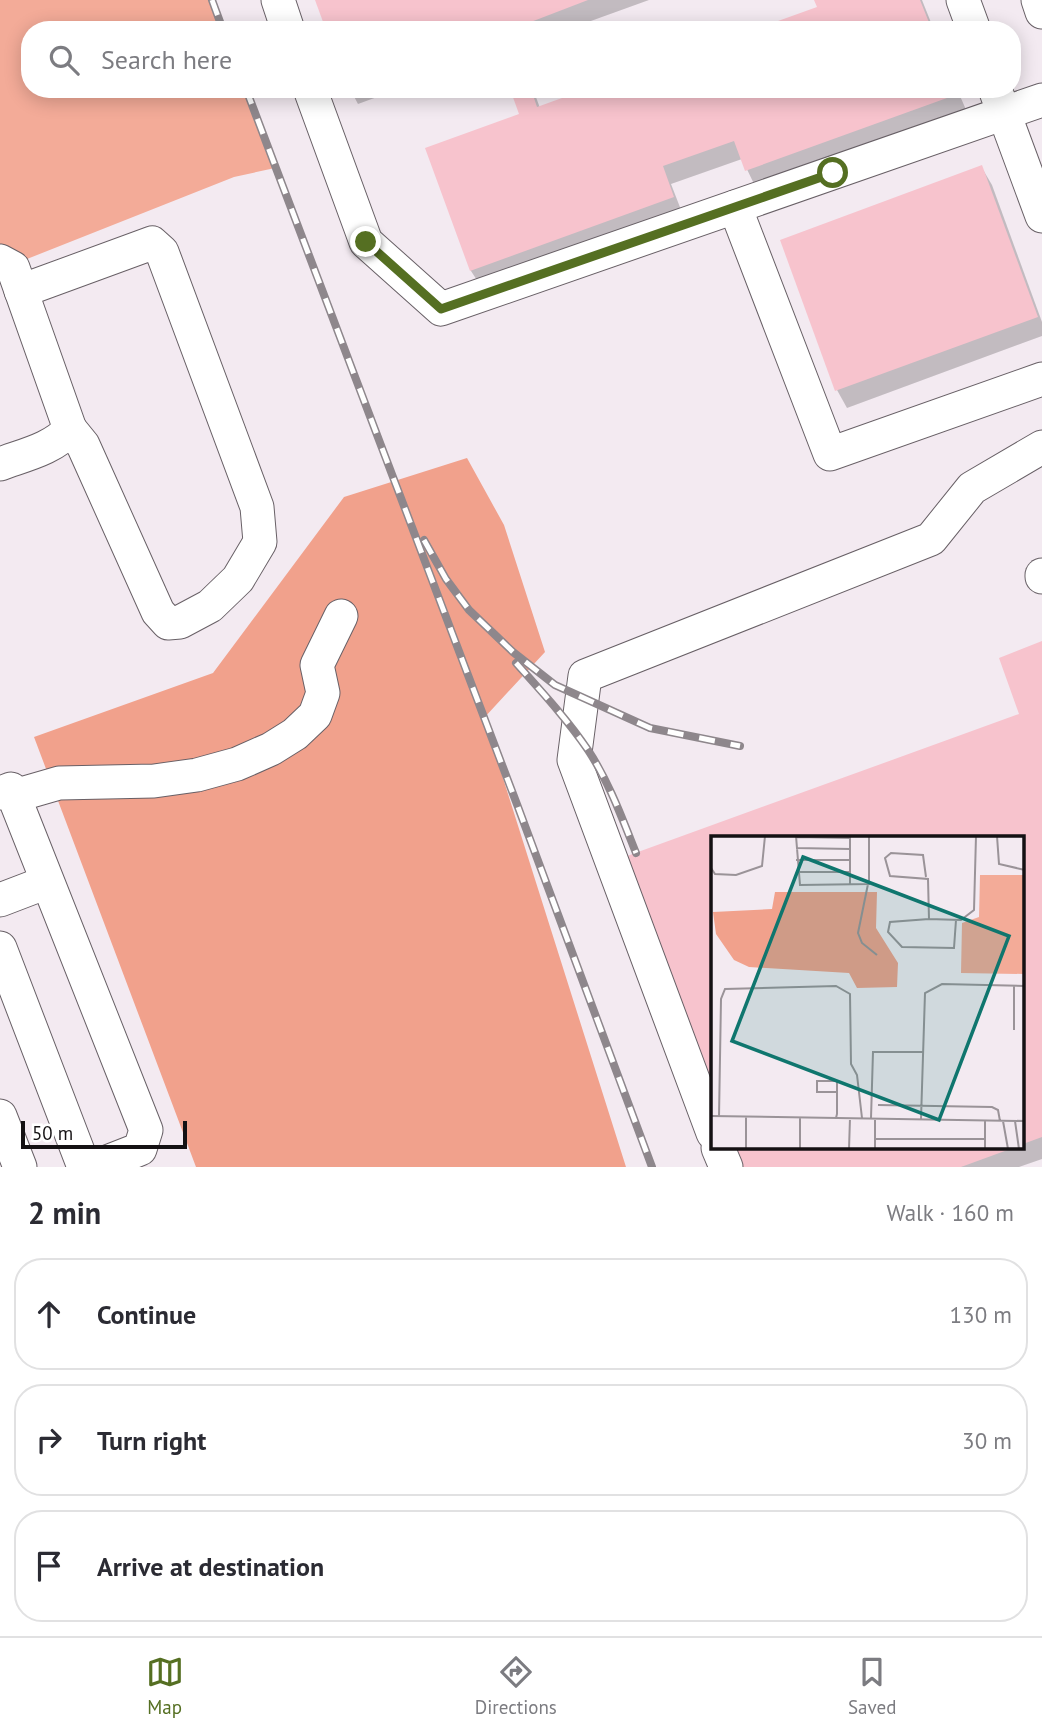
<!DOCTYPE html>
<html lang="en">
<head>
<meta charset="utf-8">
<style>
  body { margin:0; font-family:"PT Sans",sans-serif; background:#f2f2f3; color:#2b2b33 }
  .scale { position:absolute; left:21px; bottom:18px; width:166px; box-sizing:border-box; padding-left:7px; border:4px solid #141113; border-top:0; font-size:19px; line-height:24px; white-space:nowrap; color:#141113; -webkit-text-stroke:5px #fff; paint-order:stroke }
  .stop { position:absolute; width:21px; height:21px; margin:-16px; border:5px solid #556f22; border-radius:50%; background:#fff }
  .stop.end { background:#556f22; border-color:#fff; box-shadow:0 2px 7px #0008 }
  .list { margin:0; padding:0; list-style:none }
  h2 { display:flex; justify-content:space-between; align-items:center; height:91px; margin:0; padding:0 28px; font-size:30px }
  h2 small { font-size:23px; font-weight:400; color:#7c7c81 }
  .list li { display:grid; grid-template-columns:46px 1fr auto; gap:21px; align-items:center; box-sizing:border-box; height:112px; margin:0 14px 14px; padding:0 14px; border:2px solid #e1e1e2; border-radius:28px }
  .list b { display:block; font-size:26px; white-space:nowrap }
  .list em { font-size:23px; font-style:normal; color:#7c7c81 }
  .icon { flex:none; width:38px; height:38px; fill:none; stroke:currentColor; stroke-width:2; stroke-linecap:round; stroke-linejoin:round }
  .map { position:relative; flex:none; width:1042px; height:1167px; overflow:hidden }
  .search { position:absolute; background:#fff; box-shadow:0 4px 18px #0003; left:21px; right:21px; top:21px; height:77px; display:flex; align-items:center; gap:18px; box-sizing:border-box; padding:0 24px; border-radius:28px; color:#7c7c81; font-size:26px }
  .sheet { height:469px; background:#fff }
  nav { display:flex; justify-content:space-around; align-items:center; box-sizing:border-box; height:98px; border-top:2px solid #e1e1e2; background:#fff; font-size:19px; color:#7c7c81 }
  nav a { display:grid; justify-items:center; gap:4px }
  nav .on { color:#556f22 }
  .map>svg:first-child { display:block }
  .green { fill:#f3ab98 }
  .forest { fill:#f1a18c }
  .shadow { fill:#0003 }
  .building { fill:#f7c3cd }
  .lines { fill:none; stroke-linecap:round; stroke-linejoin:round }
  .minor-casing { stroke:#686066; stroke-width:35 }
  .minor { stroke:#fff; stroke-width:33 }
  .rail-casing { stroke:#8e878c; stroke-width:8 }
  .rail { stroke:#fff; stroke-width:5; stroke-dasharray:16; stroke-linecap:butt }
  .route { stroke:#556f22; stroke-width:9 }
  .inset-road { fill:none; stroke:#9a9398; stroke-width:2 }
  .view { fill:#0f766e; fill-opacity:0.15; stroke:#0f766e; stroke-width:3.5 }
  .inset-edge { fill:none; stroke:#141113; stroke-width:3.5 }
</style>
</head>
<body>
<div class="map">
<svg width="1042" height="1167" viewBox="0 0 1042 1167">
  <rect width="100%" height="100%" fill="#f3eaf1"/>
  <path class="green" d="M0 0H212L223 30H30V89H246L275 168 234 177 27 259 0 244Z"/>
  <path class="forest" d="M467 458 504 525 545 652 484 718 626 1167H196L34 737 213 673 344 497Z"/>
  <g class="shadow">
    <path d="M317 0H649L566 30H327Z"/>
    <path d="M816 0H922L934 30H757L819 8Z"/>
    <path d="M350 89H399L358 104Z"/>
    <path d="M512 89H533L540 108 592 89H957L967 112 756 188 742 159 671 184 683 215 482 288 471 271 427 149 521 115Z"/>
    <path d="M982 168 992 185 1042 322V336L847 408 837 390Z"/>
    <path d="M1042 643V1159L1019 1167H742L735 1148H1023V838H713L629 857 1021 715Z"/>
  </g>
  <g class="building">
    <path d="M315 0H588L510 30H326Z"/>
    <path d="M814 0H920L932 30H753L817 7Z"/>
    <path d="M510 89H531L537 107 587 89H956L958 94 745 171 734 141 663 166 674 197 470 271 425 148 519 114Z"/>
    <path d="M982 165 1038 317 835 391 780 240Z"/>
    <path d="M1042 641V1137L1023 1144V838H713V1090L627 856 1019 714 999 658Z"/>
    <path d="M734 1148H1013L961 1167H741Z"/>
  </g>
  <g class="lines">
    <g class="minor-casing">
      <g id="minor">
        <path d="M278 0 288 30"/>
        <path d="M963 0 974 30"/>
        <path d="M1038 0 1042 12"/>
        <path d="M310 89 366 242 441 309 1042 100"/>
        <path d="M995 89 1042 216"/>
        <path d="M735 207 830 454 1042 379"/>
        <path d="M0 261 13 268 70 429C53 449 24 455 0 464"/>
        <path d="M21 291 152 243 162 252 257 507 260 542 238 579 210 606 180 622 168 623 158 612 83 445 70 429"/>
        <path d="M1042 575V577"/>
        <path d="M0 793 11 789 146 1130 140 1149 94 1167"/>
        <path d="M14 796 59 783 154 781 197 775 237 764 271 749 295 734 315 715 323 693 317 665 341 616"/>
        <path d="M0 900 47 882"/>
        <path d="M0 948 84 1167"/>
        <path d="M0 1116 20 1167"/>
        <path d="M713 1133 574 760 585 676 931 539 972 488 1042 447"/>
        <path d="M718 1148 726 1167"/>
      </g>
    </g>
    <use href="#minor" class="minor"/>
    <g class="rail-casing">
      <g id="rail">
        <path d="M212 0 223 30"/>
        <path d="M246 89 518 807 652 1167"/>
        <path d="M424 540 446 579 469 610 513 652 555 685 650 728 740 746"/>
        <path d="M516 663C541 691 567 719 588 750 609 782 622 818 636 853"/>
      </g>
    </g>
    <use href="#rail" class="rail"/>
  </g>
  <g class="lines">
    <path class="route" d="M366 242 441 309 833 173"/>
  </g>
  <g transform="translate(711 836)">
    <rect width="313" height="313" fill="#f3eaf1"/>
    <path d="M269 39H313V138L250 137 251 87 268 81Z" fill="#f3ab98"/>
    <path d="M64 56H166L165 92 187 127 186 151 146 152 138 137 38 131 23 124 5 98 2 76 61 73Z" fill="#f1a18c"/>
    <path class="inset-road" d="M85 0 89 49 158 48V0M286 0 288 28 314 34M85 1 139 2V49M85 12 139 13M85 24H139M0 32 4 38 25 39 51 30 54 0M86 36H139M215 41 212 19 180 17 174 22 179 40 217 43 218 83 250 84 263 74 265 0M157 48 147 97 151 107 166 119M218 83 179 86 177 96 191 111 243 112 245 84M303 194V149M167 269 281 271 287 274 289 285M0 280 314 285M8 281 10 163 14 153 125 150 139 158 140 228 146 239 151 282M125 282 126 278V245H106V256H126M160 282 162 216H212M210 283 214 157 231 148 314 150M292 285 297 313M304 285 308 313M164 303H274M35 313V281M89 313V281M138 313 139 282M164 313V282M274 313V284"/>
    <path class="view" d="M92 21 298 100 228 284 21 205Z"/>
    <rect width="313" height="313" class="inset-edge"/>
  </g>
</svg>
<div class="scale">50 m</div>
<div class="stop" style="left:833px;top:173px"></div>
<div class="stop end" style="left:366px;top:242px"></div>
<div class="search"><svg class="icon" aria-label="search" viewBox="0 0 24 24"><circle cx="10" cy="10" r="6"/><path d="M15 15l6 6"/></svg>Search here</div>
</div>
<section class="sheet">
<h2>2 min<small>Walk · 160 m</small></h2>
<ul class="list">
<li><svg class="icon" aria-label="ahead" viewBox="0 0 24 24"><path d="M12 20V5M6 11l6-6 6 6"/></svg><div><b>Continue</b></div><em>130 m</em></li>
<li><svg class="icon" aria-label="right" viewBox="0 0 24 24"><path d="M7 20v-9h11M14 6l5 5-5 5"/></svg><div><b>Turn right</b></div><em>30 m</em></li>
<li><svg class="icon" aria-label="arrive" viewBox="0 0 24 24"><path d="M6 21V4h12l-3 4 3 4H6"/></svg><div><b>Arrive at destination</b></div></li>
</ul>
</section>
<nav>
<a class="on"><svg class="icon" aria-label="map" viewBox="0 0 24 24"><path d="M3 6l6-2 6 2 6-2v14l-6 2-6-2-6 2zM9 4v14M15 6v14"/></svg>Map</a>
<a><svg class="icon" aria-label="directions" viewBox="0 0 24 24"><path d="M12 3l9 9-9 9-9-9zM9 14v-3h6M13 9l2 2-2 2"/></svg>Directions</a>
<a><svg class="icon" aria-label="saved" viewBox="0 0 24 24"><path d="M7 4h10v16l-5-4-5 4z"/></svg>Saved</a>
</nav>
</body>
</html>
